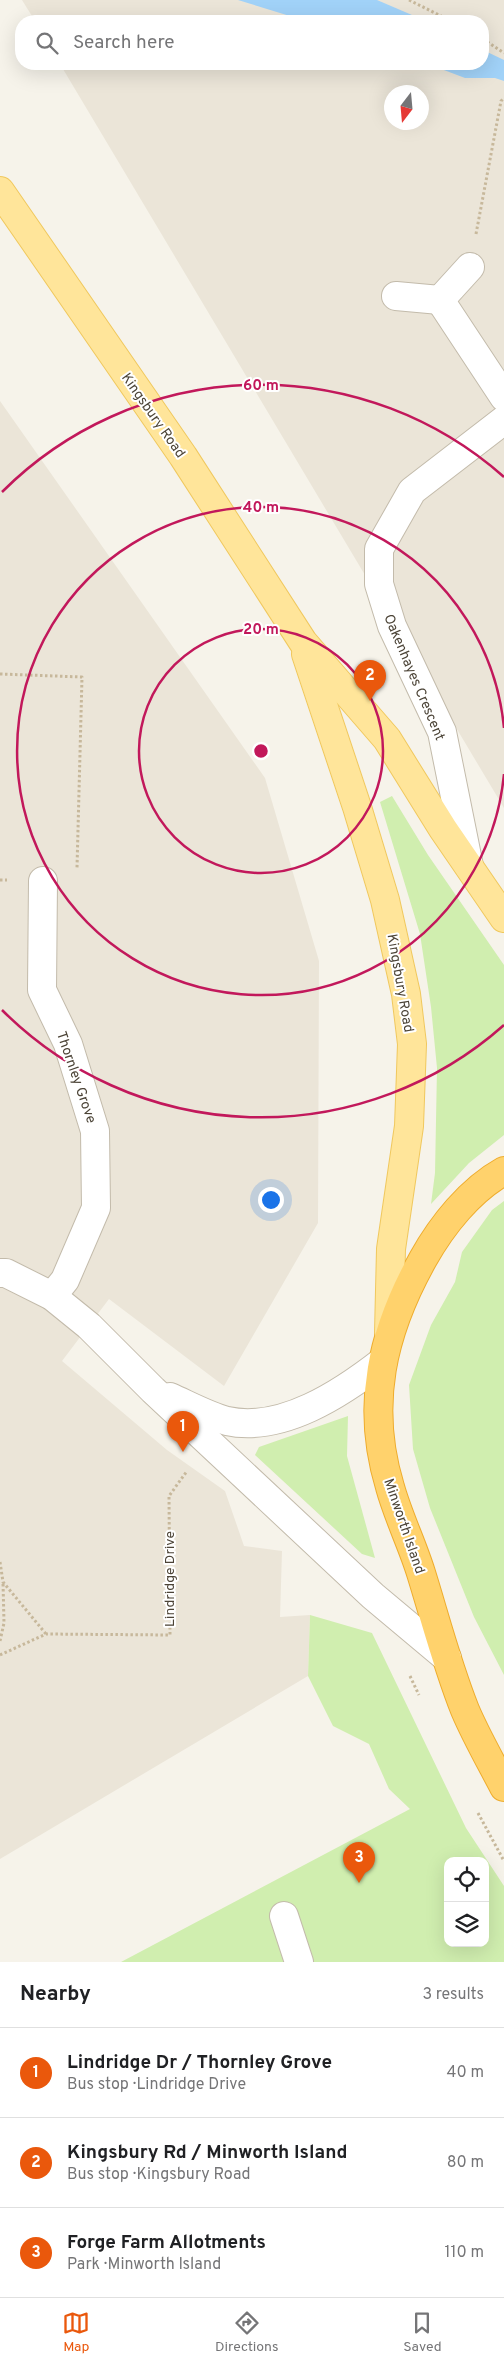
<!DOCTYPE html>
<html lang="en">
<head>
<meta charset="utf-8">
<style>
  body { margin:0; font-family:Overpass,sans-serif; background:#f6f6f6; color:#202124 }
  .controls { position:absolute; right:15px; bottom:15px; display:grid; overflow:hidden; border-radius:10px; box-shadow:0 5px 20px #0002 }
  .controls button { width:45px; height:45px; display:grid; place-items:center; padding:0; border:0; border-bottom:1px solid #e0e0e0; background:#fff; color:#202124; font:25px sans-serif }
  .compass { position:absolute; left:384px; top:85px; width:45px; height:45px; border-radius:50%; background:#fff; box-shadow:0 5px 20px #0002; rotate:196deg }
  .you { position:absolute; left:270px; top:1199px; width:18px; height:18px; margin:-12px; border:4px solid #fff; border-radius:50%; background:#1a73e8; box-shadow:0 0 0 8px #1a73e833 }
  .badge { display:grid; place-items:center; width:32px; height:32px; border-radius:50%; background:#ea580c; color:#fff; font-size:16px; font-weight:700 }
  .pin { position:absolute; translate:-50% -41px; filter:drop-shadow(0 1px 2px #0008) }
  .pin::after { content:''; position:absolute; top:26px; width:18px; height:15px; background:inherit; clip-path:polygon(0 0,100% 0,50% 100%) }
  .list { margin:0; padding:0; list-style:none }
  h2 { display:flex; justify-content:space-between; align-items:center; height:65px; margin:0; padding:0 20px; font-size:21px }
  h2 small { font-size:16px; font-weight:400; color:#757577 }
  .list li { display:grid; grid-template-columns:32px 1fr auto; gap:15px; align-items:center; box-sizing:border-box; height:90px; padding:0 20px; border-top:1px solid #e0e0e0 }
  .list b { display:block; font-size:19px; white-space:nowrap }
  .list p { margin:0; font-size:16px; white-space:nowrap; color:#757577 }
  .list em { font-size:16px; font-style:normal; color:#757577 }
  .icon { flex:none; width:28px; height:28px; fill:none; stroke:currentColor; stroke-width:2; stroke-linecap:round; stroke-linejoin:round }
  .map { position:relative; flex:none; width:504px; height:1962px; overflow:hidden }
  .search { position:absolute; background:#fff; box-shadow:0 5px 20px #0002; left:15px; right:15px; top:15px; height:55px; display:flex; align-items:center; gap:12px; box-sizing:border-box; padding:0 18px; border-radius:20px; color:#757577; font-size:19px }
  .sheet { height:335px; background:#fff }
  nav { display:flex; justify-content:space-around; align-items:center; box-sizing:border-box; height:70px; border-top:1px solid #e0e0e0; background:#fff; font-size:14px; color:#757577 }
  nav a { display:grid; justify-items:center; gap:2px }
  nav .on { color:#ea580c }
  .map>svg:first-child { display:block }
  .residential { fill:#ebe5d8; fill-rule:evenodd }
  .green { fill:#d0eeaf; fill-rule:evenodd }
  .water { fill:#a1d2f8 }
  .lines { fill:none; stroke-linecap:round; stroke-linejoin:round }
  .minor-casing { stroke:#c3bbab; stroke-width:30 }
  .major-casing { stroke:#f0c85e; stroke-width:30 }
  .highway-casing { stroke:#eeac2d; stroke-width:30 }
  .path { stroke:#c7b89b; stroke-width:3; stroke-dasharray:2.5 2.5; stroke-linecap:butt }
  .minor { stroke:#fff; stroke-width:28 }
  .major { stroke:#ffe59a; stroke-width:28 }
  .highway { stroke:#ffd26c; stroke-width:28 }
  .ring { fill:none; stroke:#c2185b; stroke-width:2.5 }
  .labels { text-anchor:middle; stroke-width:4; stroke-linejoin:round; paint-order:stroke }
  .street-label { font-size:14px; fill:#4c4437; stroke:#fff }
  .centre { fill:#c2185b; stroke:#fff; stroke-width:2.5 }
  .ring-label { font-size:15px; text-anchor:middle; font-weight:bold; fill:#c2185b; stroke:#fff; stroke-width:4; stroke-linejoin:round; paint-order:stroke }
</style>
</head>
<body>
<div class="map">
<svg width="504" height="1962" viewBox="0 0 504 1962">
  <rect width="100%" height="100%" fill="#f6f3ea"/>
  <g class="residential">
    <path d="M22 0H504V808L60 64H483V21H35ZM392 92H422V122H392Z"/>
    <path d="M0 401 265 778 319 961 318 1223 224 1386 109 1299 62 1361 167 1450 225 1491 244 1546 282 1551 280 1617 310 1615 308 1676 0 1859Z"/>
  </g>
  <g class="green">
    <path d="M392 796 428 855 504 965V1135L469 1163 431 1204 435 1173 437 1068 431 1007 420 934 380 802Z"/>
    <path d="M504 1201V1675L474 1617 430 1508 413 1449 409 1385 431 1325 455 1282 462 1252 492 1210Z"/>
    <path d="M348 1416 347 1456 375 1558 362 1554 255 1455 259 1447Z"/>
    <path d="M310 1615 372 1633 466 1828 504 1886V1962H121L410 1809 389 1789 369 1744 333 1726 308 1676ZM448 1861H485V1943H448Z"/>
  </g>
  <g class="water">
    <path d="M238 0H377L426 21H306Z"/>
    <path d="M483 50 504 60V81L495 78H465L428 64H483Z"/>
  </g>
  <g class="lines">
    <g class="minor-casing">
      <g id="minor">
        <path d="M396 296 440 300 470 267"/>
        <path d="M440 300 504 397"/>
        <path d="M469 866 442 732 392 626 379 584V549L412 491 504 420"/>
        <path d="M43 881 42 990 68 1044 95 1131 96 1208 65 1280 52 1296"/>
        <path d="M0 1273H6L52 1296 89 1326 153 1390 373 1596 447 1658"/>
        <path d="M170 1397C188 1405 208 1416 227 1421 282 1433 342 1393 383 1361"/>
        <path d="M284 1916 299 1962"/>
      </g>
    </g>
    <g class="major-casing">
      <g id="major">
        <path d="M0 191 183 456 303 642 387 739 443 829 504 918"/>
        <path d="M306 654 357 807 385 900 406 994 412 1044 409 1126 391 1249 389 1332"/>
      </g>
    </g>
    <g class="highway-casing">
      <path id="highway" d="M504 1171C470 1190 442 1225 423 1259 382 1332 365 1405 390 1487 398 1516 412 1544 421 1573 435 1618 447 1665 465 1710 476 1736 491 1762 504 1787"/>
    </g>
    <g class="path">
      <path d="M409 0 451 21"/>
      <path d="M483 39 504 53"/>
      <path d="M476 234 501 101 504 98"/>
      <path d="M0 674 82 677 77 868"/>
      <path d="M0 880H7"/>
      <path d="M0 1562 3 1582 46 1634"/>
      <path d="M0 1641 4 1623 3 1582"/>
      <path d="M0 1655 46 1634 170 1635 169 1496 187 1471"/>
      <path d="M410 1676 419 1695"/>
      <path d="M478 1813 504 1861"/>
    </g>
    <use href="#minor" class="minor"/>
    <use href="#major" class="major"/>
    <use href="#highway" class="highway"/>
  </g>
  <g class="ring">
    <circle cx="261" cy="751" r="122"/>
    <path d="M504 774A244 244 0 1 1 504 728"/>
    <path d="M504 1025A366 366 0 0 1 2 1010M2 492A366 366 0 0 1 504 477"/>
  </g>
  <g class="labels">
    <g class="street-label">
      <text transform="translate(154 415) rotate(55)" y="5">Kingsbury Road</text>
      <text transform="translate(415 677) rotate(67)" y="5">Oakenhayes Crescent</text>
      <text transform="translate(401 983) rotate(80)" y="5">Kingsbury Road</text>
      <text transform="translate(77 1077) rotate(71)" y="5">Thornley Grove</text>
      <text transform="translate(405 1526) rotate(71)" y="5">Minworth Island</text>
      <text transform="translate(169 1579) rotate(-90)" y="5">Lindridge Drive</text>
    </g>
  </g>
  <circle cx="261" cy="751" r="8" class="centre"/>
  <g class="ring-label">
    <text x="261" y="390">60 m</text>
    <text x="261" y="512">40 m</text>
    <text x="261" y="634">20 m</text>
  </g>
</svg>
<div class="controls">
<button><svg class="icon" aria-label="locate" viewBox="0 0 24 24"><circle cx="12" cy="12" r="6"/><path d="M12 2v4M12 18v4M2 12h4M18 12h4"/></svg></button>
<button><svg class="icon" aria-label="layers" viewBox="0 0 24 24"><path d="M12 4l9 5-9 5-9-5zM3 14l9 5 9-5"/></svg></button>
</div>
<svg class="compass" viewBox="-18 -18 36 36"><path d="M0-13l5 13h-10z" fill="#e53935"/><path d="M0 13l5-13h-10z" fill="#757577"/></svg>
<div class="you"></div>
<div class="pin badge" style="left:183px;top:1452px">1</div>
<div class="pin badge" style="left:370px;top:701px">2</div>
<div class="pin badge" style="left:359px;top:1883px">3</div>
<div class="search"><svg class="icon" aria-label="search" viewBox="0 0 24 24"><circle cx="10" cy="10" r="6"/><path d="M15 15l6 6"/></svg>Search here</div>
</div>
<section class="sheet">
<h2>Nearby<small>3 results</small></h2>
<ul class="list">
<li><span class="badge">1</span><div><b>Lindridge Dr / Thornley Grove</b><p>Bus stop · Lindridge Drive</p></div><em>40 m</em></li>
<li><span class="badge">2</span><div><b>Kingsbury Rd / Minworth Island</b><p>Bus stop · Kingsbury Road</p></div><em>80 m</em></li>
<li><span class="badge">3</span><div><b>Forge Farm Allotments</b><p>Park · Minworth Island</p></div><em>110 m</em></li>
</ul>
</section>
<nav>
<a class="on"><svg class="icon" aria-label="map" viewBox="0 0 24 24"><path d="M3 6l6-2 6 2 6-2v14l-6 2-6-2-6 2zM9 4v14M15 6v14"/></svg>Map</a>
<a><svg class="icon" aria-label="directions" viewBox="0 0 24 24"><path d="M12 3l9 9-9 9-9-9zM9 14v-3h6M13 9l2 2-2 2"/></svg>Directions</a>
<a><svg class="icon" aria-label="saved" viewBox="0 0 24 24"><path d="M7 4h10v16l-5-4-5 4z"/></svg>Saved</a>
</nav>
</body>
</html>
